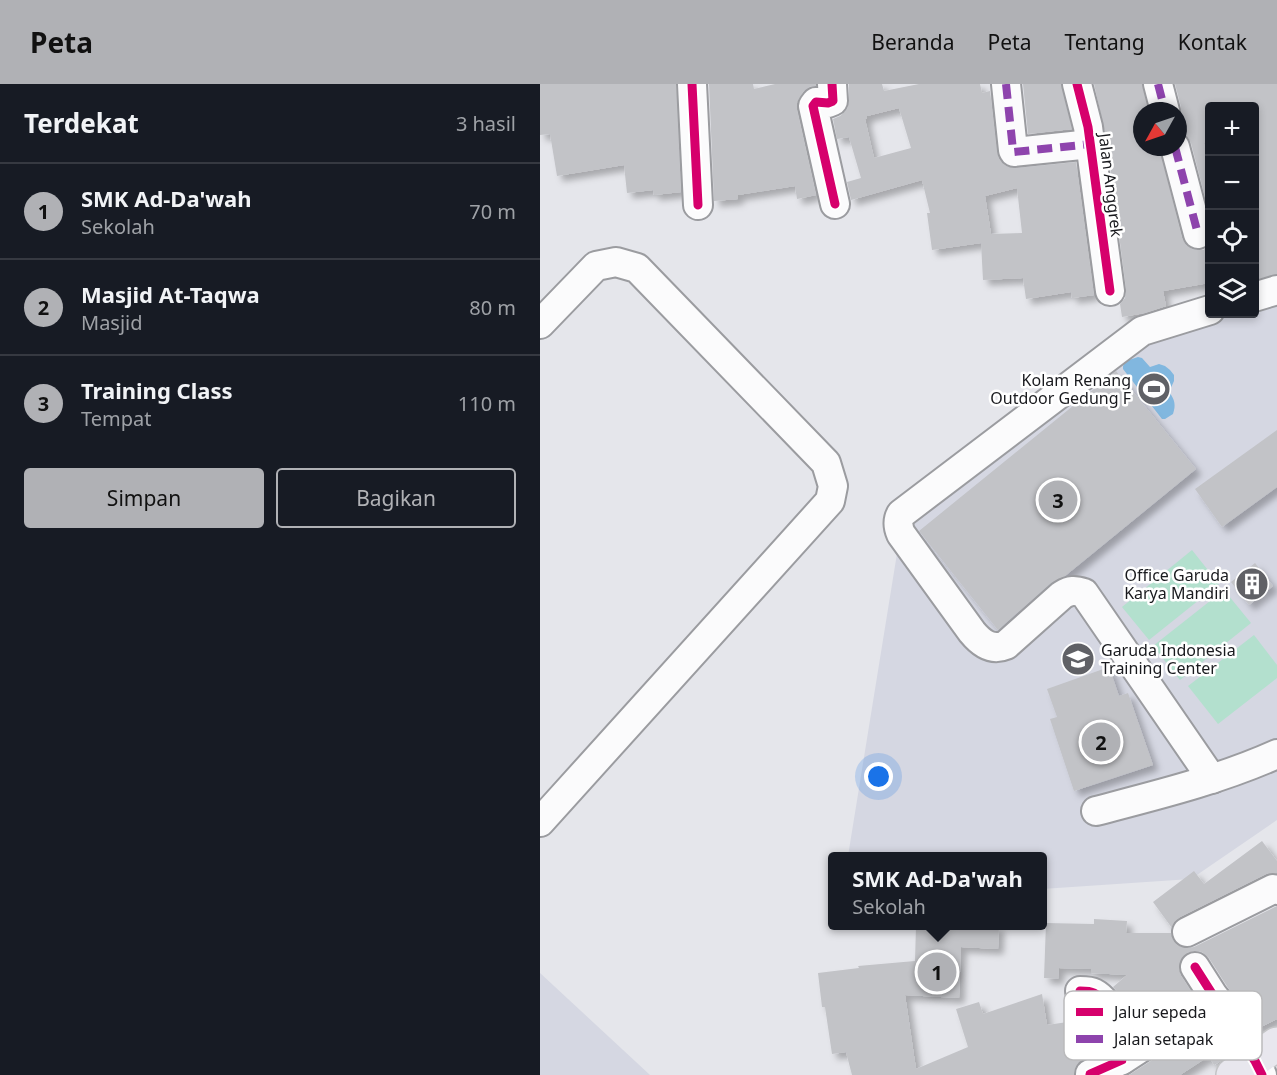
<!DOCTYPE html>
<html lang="id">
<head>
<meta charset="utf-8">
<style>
  body { margin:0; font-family:"Noto Sans",sans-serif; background:#242831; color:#f1f3f6 }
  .controls { position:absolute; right:18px; top:18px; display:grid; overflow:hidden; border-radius:6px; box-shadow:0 3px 9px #0003 }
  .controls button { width:54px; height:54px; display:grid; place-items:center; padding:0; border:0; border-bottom:2px solid #363941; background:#171b24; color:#f1f3f6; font:30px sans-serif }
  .compass { position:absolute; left:593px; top:18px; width:54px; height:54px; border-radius:50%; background:#171b24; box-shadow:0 3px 9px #0003; rotate:230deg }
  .you { position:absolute; left:339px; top:693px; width:21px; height:21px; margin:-15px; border:4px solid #fff; border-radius:50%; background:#1a73e8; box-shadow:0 0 0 9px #1a73e833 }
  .badge { display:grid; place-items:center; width:39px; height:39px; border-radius:50%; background:#b0b1b5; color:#111; font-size:20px; font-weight:700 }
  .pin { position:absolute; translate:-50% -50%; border:3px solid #fff; box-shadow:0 2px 6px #0006 }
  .popup { position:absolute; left:288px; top:768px; width:219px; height:78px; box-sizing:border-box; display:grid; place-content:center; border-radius:6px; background:#171b24; filter:drop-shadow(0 2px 4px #0005); font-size:20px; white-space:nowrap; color:#9ea1a6 }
  .popup b { font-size:22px; color:#f1f3f6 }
  .popup::after { content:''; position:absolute; left:50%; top:100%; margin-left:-12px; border:12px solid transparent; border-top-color:#171b24 }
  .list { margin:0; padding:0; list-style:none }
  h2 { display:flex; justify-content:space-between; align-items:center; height:78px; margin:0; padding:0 24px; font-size:26px }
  h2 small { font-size:20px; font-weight:400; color:#9ea1a6 }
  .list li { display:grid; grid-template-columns:39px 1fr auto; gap:18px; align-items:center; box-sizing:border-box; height:96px; padding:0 24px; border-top:2px solid #363941 }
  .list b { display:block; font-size:22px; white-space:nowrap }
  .list p { margin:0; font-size:20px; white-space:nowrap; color:#9ea1a6 }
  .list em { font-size:20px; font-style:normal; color:#9ea1a6 }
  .actions { display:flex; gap:12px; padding:18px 24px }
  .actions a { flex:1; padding:14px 0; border:2px solid #b0b1b5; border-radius:6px; text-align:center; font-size:21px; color:#b0b1b5 }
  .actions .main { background:#b0b1b5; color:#111 }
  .icon { flex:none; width:33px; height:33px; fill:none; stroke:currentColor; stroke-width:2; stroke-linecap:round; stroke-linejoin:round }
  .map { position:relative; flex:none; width:737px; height:991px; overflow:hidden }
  header { display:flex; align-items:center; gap:36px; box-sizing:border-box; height:84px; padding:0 30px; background:#b0b1b5; color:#111 }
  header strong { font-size:28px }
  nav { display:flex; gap:33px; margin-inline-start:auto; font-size:21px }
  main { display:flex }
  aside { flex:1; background:#171b24 }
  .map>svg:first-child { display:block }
  .built { fill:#d5d7e2 }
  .green { fill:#b3e0ce }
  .water { fill:#81b7df }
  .building { fill:#c2c3c7; fill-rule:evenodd; filter:url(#shadow) }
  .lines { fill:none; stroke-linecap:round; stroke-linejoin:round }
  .minor-casing { stroke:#9b9ca0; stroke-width:32 }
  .major-casing { stroke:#c3c4c6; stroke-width:36 }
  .minor { stroke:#fbfbfc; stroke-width:28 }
  .major { stroke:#e8e7ee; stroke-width:33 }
  .quiet { stroke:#8e44ad; stroke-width:8; stroke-dasharray:15 8; stroke-linecap:butt }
  .cycleway-casing { stroke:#fff; stroke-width:13 }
  .cycleway { stroke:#d6006c; stroke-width:9 }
  .labels { text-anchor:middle; stroke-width:5; stroke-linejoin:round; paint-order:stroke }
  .street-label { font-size:16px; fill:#191a1e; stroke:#fff }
  .poi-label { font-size:16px; fill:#191a1e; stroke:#fff; text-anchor:end }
  .key { fill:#fff; stroke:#bababc; stroke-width:1.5 }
  .key-label { font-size:16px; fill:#191a1e }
</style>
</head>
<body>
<header>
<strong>Peta</strong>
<nav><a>Beranda</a><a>Peta</a><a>Tentang</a><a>Kontak</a></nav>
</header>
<main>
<aside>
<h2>Terdekat<small>3 hasil</small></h2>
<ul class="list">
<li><span class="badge">1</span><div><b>SMK Ad-Da'wah</b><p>Sekolah</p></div><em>70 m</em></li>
<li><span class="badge">2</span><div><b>Masjid At-Taqwa</b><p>Masjid</p></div><em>80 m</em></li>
<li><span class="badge">3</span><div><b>Training Class</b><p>Tempat</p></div><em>110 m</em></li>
</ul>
<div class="actions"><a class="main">Simpan</a><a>Bagikan</a></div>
</aside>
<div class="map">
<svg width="737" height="991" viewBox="0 0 737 991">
  <defs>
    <filter id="shadow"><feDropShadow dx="5.5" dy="5.5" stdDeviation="3" flood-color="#0004"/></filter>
  </defs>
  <rect width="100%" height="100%" fill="#e5e6eb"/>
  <g class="built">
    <path d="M737 202V736L651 795 502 805V772H308L366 414 573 260 670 230H714L715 210Z"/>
    <path d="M0 889 110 991H0Z"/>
  </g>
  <g class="green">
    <path d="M652 466 679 500 609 556 582 523Z"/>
    <path d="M684 506 711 539 640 596 613 562Z"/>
    <path d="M714 551 737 581V594L678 640 648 602Z"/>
  </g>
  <path class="water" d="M598 273 602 274 610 283 619 280 625 282 630 286 634 291V297L629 308C635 316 636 321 633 330L625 335H622L583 285V282L586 277Z"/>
  <g class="building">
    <path d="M0 0H136L141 108 114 111 113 106 87 109 84 81 17 92 10 50 0 51Z"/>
    <path d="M169 0H213L214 5 235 0H276V2L269 3 263 8 257 19V26L276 111 257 115 255 102 198 111V115L174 117Z"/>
    <path d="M309 0H342L344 7 379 0H440L442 9 450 7 457 68 459 75 466 82 476 84 536 78 554 211 532 214 531 208 486 215 483 194 443 196 441 159 392 166 387 129H390L382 96 311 116 307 98 321 94 309 53 297 55 293 35 300 32 307 25 309 16ZM359 24 371 64 334 74 325 35H327V32ZM477 104 482 149 451 150 445 112Z"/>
    <path d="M483 0H521L532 45 488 50Z"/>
    <path d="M554 0H602L608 27H602V63H619L642 154 646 161 654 166H663L669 162V199L623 207 626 222 605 229 582 233 580 220 585 214 586 205 567 58Z"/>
    <path d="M635 0H737V190L714 196V22H669V58L664 59 669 86V129L651 59 646 51 638 47V36L641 31V23Z"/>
    <path d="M576 287 656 385 525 492 511 499 458 546 379 447Z"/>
    <path d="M737 346V403L682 443 655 405Z"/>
    <path d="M715 479 733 502 709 521 691 498Z"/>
    <path d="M569 583 579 612 588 609 613 681 534 707 510 635 517 633 507 605Z"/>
    <path d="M722 757 737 777V789L726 790 640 833 634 838 632 844 613 818 654 787 664 800Z"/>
    <path d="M737 822V935L715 946 669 874 662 868 655 867 647 869 641 875 639 883 641 892 653 910 596 947 593 942 586 922 580 911 573 903 587 891 551 889V885L519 884 518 895 504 894 506 839 554 840V835L587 837 586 849H631L633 856 637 861 647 864 654 863Z"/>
    <path d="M376 842H459L458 865 421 863 419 914 365 911 376 985 428 963 416 925 439 918 443 930 502 910 507 941 555 934 559 944 564 966 543 975 536 982 534 991H312L306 968 292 970 285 923H282L278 889 319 884 318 882 375 877Z"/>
    <path d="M671 938 691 970 681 977 674 981 669 972 640 991H589Z"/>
  </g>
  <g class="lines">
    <g class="minor-casing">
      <g id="minor">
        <path d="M152 0 158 121"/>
        <path d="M292 0 293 17 288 19 276 18 273 22 295 120"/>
        <path d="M466 0 473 66 474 68 551 60"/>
        <path d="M537 0 548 43 570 207"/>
        <path d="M618 0 625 27"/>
        <path d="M635 63 658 150"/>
        <path d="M714 213 737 206"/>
        <path d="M670 226 602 247 361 430C357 437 358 443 361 450L432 548C441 559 452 567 466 561L522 511C530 506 535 506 544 509L672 695"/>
        <path d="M0 240 56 182 76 178 97 184 286 379 293 402 290 417 0 738"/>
        <path d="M556 727C617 711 679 696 737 670"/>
        <path d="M647 848 733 805 737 806"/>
        <path d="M655 883 715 977 722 991"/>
        <path d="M540 907C545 907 550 907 554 909 575 920 579 955 582 976L550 990V991"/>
        <path d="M582 976 676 915"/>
      </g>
    </g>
    <g class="major-casing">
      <path id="major" d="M693 991 737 960"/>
    </g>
    <use href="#minor" class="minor"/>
    <use href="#major" class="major"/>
    <g class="quiet">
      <path d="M466 0 473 66 474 68 551 60"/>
      <path d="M618 0 625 27"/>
      <path d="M635 63 658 150"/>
      <path d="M582 976 676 915"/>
    </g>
    <g class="cycleway-casing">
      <g id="cycleway">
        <path d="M152 0 158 121"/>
        <path d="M292 0 293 17 288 19 276 18 273 22 295 120"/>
        <path d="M537 0 548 43 570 207"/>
        <path d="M655 883 715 977 722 991"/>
        <path d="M540 907C545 907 550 907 554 909 575 920 579 955 582 976L550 990V991"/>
      </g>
    </g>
    <use href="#cycleway" class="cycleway"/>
  </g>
  <defs>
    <g id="stadium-disc" transform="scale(1.725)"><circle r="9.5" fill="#606166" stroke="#fff"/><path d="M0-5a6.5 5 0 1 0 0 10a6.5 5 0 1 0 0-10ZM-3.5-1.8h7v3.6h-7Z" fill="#fff"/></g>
    <g id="building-disc" transform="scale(1.725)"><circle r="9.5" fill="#606166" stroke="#fff"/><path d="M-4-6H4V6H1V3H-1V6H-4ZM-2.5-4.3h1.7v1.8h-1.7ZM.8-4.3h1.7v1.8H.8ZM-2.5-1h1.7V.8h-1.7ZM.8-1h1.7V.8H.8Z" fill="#fff"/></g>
    <g id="university-disc" transform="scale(1.725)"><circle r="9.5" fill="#606166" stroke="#fff"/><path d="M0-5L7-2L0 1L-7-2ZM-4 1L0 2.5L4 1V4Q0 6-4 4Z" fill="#fff"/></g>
  </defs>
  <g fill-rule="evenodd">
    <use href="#stadium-disc" x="614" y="305"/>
    <use href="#building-disc" x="712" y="500"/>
    <use href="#university-disc" x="538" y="575"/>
  </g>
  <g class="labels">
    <g class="street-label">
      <text transform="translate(571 101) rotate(83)" y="6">Jalan Anggrek</text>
    </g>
    <g class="poi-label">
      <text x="591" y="302">Kolam Renang<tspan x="591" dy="18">Outdoor Gedung F</tspan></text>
      <text x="689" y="497">Office Garuda<tspan x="689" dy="18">Karya Mandiri</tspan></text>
      <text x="561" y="572" text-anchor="start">Garuda Indonesia<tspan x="561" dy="18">Training Center</tspan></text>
    </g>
  </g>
  <rect x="524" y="907" width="198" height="69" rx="9" class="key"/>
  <rect x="536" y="924" width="27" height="8" fill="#d6006c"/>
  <rect x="536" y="951" width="27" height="8" fill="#8e44ad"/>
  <g class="key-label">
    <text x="574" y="934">Jalur sepeda</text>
    <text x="574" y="961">Jalan setapak</text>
  </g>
</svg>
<div class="controls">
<button>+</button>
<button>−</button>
<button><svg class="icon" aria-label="locate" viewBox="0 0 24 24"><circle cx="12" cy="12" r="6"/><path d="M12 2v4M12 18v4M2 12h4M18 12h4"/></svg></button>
<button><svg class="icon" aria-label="layers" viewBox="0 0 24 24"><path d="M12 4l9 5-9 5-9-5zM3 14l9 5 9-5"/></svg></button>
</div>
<svg class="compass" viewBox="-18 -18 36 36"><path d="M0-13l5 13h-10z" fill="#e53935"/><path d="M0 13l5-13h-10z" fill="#9ea1a6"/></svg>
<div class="you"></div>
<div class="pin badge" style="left:397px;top:888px">1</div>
<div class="popup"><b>SMK Ad-Da'wah</b>Sekolah</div>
<div class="pin badge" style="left:561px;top:658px">2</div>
<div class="pin badge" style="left:518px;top:416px">3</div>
</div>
</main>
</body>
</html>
